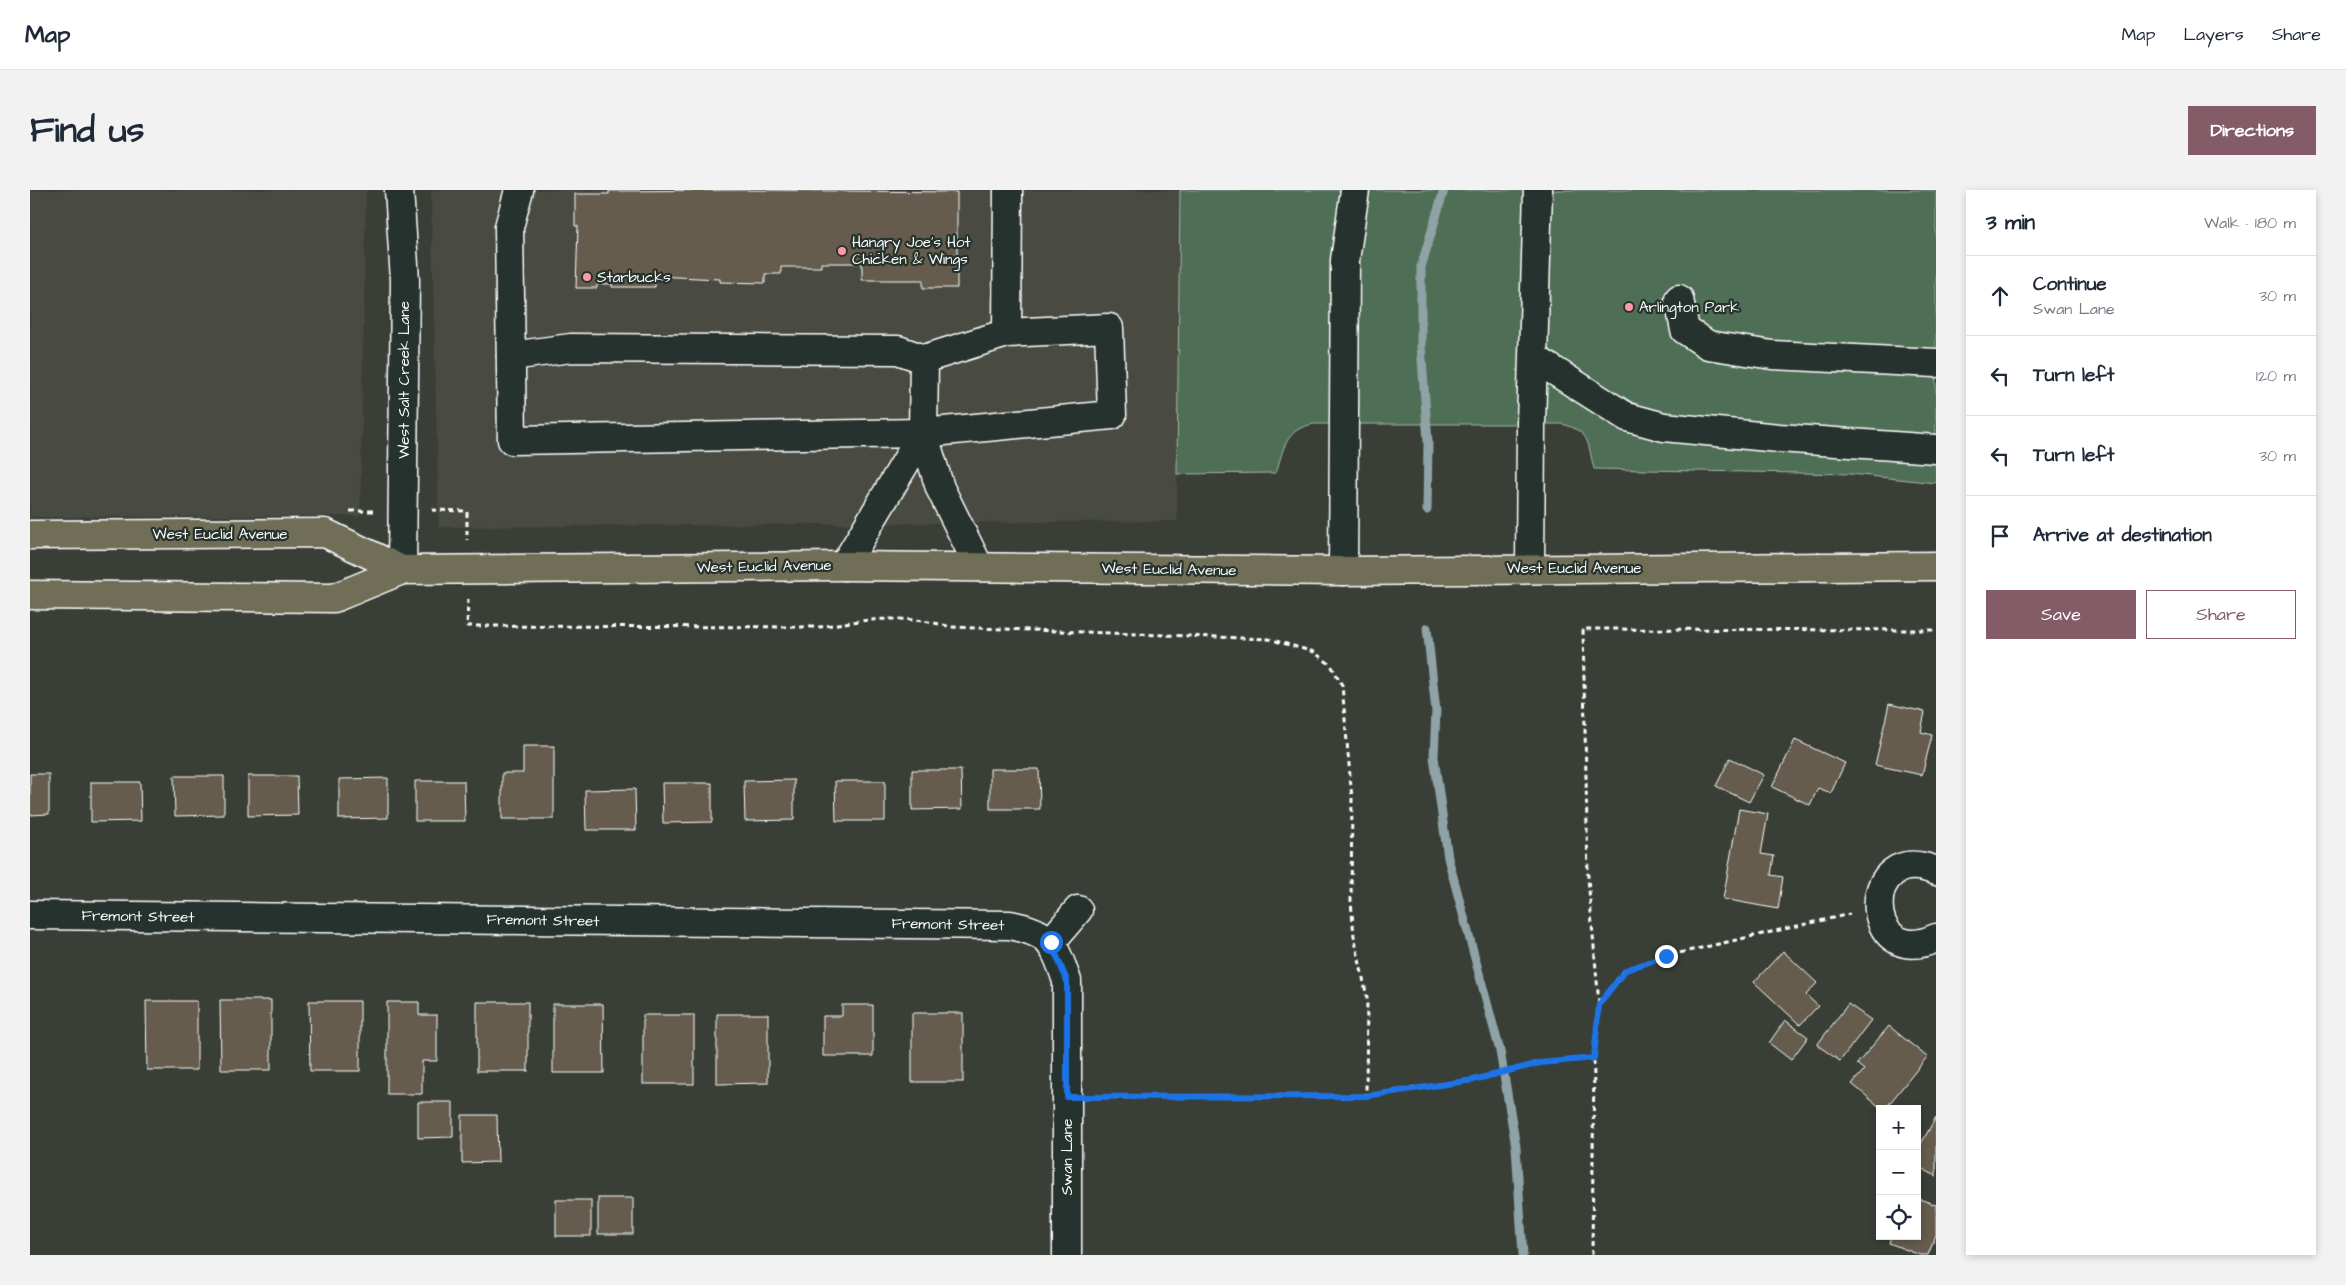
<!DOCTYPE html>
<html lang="en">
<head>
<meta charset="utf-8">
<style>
  body { margin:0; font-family:"Architects Daughter",sans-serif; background:#f2f2f3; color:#1f2937 }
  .controls { position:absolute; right:15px; bottom:15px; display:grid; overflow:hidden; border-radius:0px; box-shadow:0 2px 8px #0003 }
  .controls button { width:45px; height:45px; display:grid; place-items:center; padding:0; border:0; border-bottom:1px solid #e0e1e3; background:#fff; color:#1f2937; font:25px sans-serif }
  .stop { position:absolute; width:15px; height:15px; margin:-11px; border:4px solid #1a73e8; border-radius:50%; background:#fff }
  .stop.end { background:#1a73e8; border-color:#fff; box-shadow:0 1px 5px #0008 }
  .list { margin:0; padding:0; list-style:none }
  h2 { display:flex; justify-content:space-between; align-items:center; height:65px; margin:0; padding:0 20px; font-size:21px }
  h2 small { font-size:16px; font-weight:400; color:#747a83 }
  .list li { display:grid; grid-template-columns:32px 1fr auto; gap:15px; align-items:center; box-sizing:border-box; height:80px; padding:0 20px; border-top:1px solid #e0e1e3 }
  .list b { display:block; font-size:19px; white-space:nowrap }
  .list p { margin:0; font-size:16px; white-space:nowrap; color:#747a83 }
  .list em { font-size:16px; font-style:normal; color:#747a83 }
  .actions { display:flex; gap:10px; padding:15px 20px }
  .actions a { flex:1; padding:11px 0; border:1px solid #845c67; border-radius:0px; text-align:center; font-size:18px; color:#845c67 }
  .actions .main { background:#845c67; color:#fff }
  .icon { flex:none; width:28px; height:28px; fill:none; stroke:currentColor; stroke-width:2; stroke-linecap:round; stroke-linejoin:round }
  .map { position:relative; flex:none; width:1906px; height:1065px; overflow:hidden; border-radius:0px }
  header { display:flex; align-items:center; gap:30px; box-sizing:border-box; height:70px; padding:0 25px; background:#fff; border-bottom:1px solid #e0e1e3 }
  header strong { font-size:24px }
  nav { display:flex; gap:28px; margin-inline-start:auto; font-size:18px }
  .intro { display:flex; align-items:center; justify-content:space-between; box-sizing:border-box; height:120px; padding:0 30px }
  h1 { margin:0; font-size:35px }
  .button { padding:12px 22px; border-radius:0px; background:#845c67; color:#fff; font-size:18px; font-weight:700 }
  main { display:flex; gap:30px; padding:0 30px }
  aside { flex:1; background:#fff; border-radius:0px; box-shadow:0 2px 8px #0003 }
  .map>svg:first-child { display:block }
  .built { fill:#4a4c42 }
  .green { fill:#506e56; stroke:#a8b6aa }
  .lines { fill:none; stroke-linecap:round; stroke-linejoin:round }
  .stream { stroke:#8fa3a7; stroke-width:9 }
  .building { fill:#655c4e; stroke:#fff }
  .minor-casing { stroke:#fff; stroke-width:31 }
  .major-casing { stroke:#fff; stroke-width:31 }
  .path { stroke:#fff; stroke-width:3; stroke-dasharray:5 4; stroke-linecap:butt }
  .minor { stroke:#26332d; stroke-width:28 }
  .major { stroke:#716e59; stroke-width:28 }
  .route { stroke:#1a73e8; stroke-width:6 }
  .poi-dot { fill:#ff9aa2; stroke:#26332d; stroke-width:2 }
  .labels { text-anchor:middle; stroke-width:4.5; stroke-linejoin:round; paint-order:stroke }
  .poi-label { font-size:15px; fill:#fff; stroke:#26332d; text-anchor:start }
  .street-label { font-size:15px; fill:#fff; stroke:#26332d }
</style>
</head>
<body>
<header>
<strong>Map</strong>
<nav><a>Map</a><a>Layers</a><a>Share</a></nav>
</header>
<div class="intro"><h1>Find us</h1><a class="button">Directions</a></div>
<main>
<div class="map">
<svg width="1906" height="1065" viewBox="0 0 1906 1065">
  <rect width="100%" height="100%" fill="#393f37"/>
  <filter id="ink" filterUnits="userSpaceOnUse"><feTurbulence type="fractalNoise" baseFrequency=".02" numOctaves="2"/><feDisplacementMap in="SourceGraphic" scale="10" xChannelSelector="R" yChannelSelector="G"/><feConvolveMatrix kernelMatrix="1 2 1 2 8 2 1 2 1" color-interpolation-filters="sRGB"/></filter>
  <g filter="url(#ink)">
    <g class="built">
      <path d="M0 0H336L330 326 0 327Z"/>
      <path d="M401 0H1150L1147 331 409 337Z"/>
    </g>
    <path class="green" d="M1150 0H1906V293L1821 284 1564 279C1557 252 1561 242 1532 234H1284C1255 239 1254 258 1246 283L1147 284Z"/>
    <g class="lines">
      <g class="stream">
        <path d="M1397 320 1398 252 1391 155V77L1414 0"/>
        <path d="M1397 438 1406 521 1404 567 1418 668 1470 861 1486 957 1493 1065"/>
      </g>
    </g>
    <g class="building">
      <path d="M716 0 927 2V98H893V90H832V73H791V77H751V84H735V93L690 92V89L625 86V97H582V94H567V98H546L548 36H545V4H579V1Z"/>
      <path d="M1859 514 1895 522 1891 542 1902 545 1892 585 1845 575Z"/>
      <path d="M1765 550 1815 573 1801 603 1788 598 1780 615 1742 597Z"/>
      <path d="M493 556H524V629H472V583H493Z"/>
      <path d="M1700 568 1734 585 1719 612 1686 596Z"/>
      <path d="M960 579H1009L1010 619H960Z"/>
      <path d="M882 580H931L932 619 882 620Z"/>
      <path d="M0 584H19V624L0 625Z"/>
      <path d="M144 586H194V625L145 626Z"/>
      <path d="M218 586H267L268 625 218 626Z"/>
      <path d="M358 588V628L309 629V589Z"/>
      <path d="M764 590V630L715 631 714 591Z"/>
      <path d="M385 591H434L435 631H385Z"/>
      <path d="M805 591H855V631H806Z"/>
      <path d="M61 592H110L111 631 61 632Z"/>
      <path d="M632 593H682V632L633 633Z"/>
      <path d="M605 599 606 640H556L555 600Z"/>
      <path d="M1709 619 1738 624 1731 664 1744 666 1741 685 1753 687 1748 719 1693 709Z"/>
      <path d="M1753 761 1787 793 1776 805 1788 816 1770 835 1724 792Z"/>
      <path d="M190 810H241V880H191Z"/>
      <path d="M116 811H167V880H117Z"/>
      <path d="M279 811H330V881H280Z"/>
      <path d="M357 812H389V825H407V871H392V904H357Z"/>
      <rect x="447" y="812" width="51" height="69"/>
      <path d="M523 814H573L574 883H523Z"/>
      <path d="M1818 814 1841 830 1810 871 1787 855Z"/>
      <path d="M812 815H843V866H793V826H812Z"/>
      <rect x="882" y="823" width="51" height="69"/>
      <path d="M687 824H738V893L687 894Z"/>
      <rect x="613" y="825" width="51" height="69"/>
      <path d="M1755 830 1778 847 1761 870 1739 853Z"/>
      <path d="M1859 836 1897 867 1855 919H1852L1822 894 1834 880 1827 874Z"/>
      <path d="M388 912H423V947L388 948Z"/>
      <path d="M432 925H467L468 972 432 973Z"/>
      <path d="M1906 927V986L1887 976V961Z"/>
      <rect x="568" y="1008" width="35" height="36"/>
      <path d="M1887 1008 1906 1015V1045L1898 1065H1890L1859 1053 1861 1046H1887Z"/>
      <rect x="526" y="1010" width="35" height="36"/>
    </g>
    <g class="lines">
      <g class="minor-casing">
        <g id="minor">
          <path d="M369 0 375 90 372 380"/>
          <path d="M489 0 479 37 482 250 893 243 1082 225 1079 138 977 143"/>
          <path d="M1649 109 1655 140 1678 155 1742 165 1906 173"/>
          <path d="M481 166 541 158 868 160 894 169"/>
          <path d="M1504 168 1597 227 1634 237 1749 248 1906 259"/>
          <path d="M814 376 893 243"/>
          <path d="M949 377 910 298 893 243 894 169 977 143 978 0"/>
          <path d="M1500 379 1501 234 1508 0"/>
          <path d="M1313 381 1315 70 1325 0"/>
          <path d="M1906 681C1828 648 1831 783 1906 748"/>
          <path d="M0 725 980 735C1021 743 1024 754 1037 791V1065"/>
          <path d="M1021 752 1048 720"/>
        </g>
      </g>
      <g class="major-casing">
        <g id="major">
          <path d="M0 345 295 343 372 380"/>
          <path d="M0 405 304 408 372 380 814 376 1313 381 1906 376"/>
        </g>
      </g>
      <g class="path">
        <path d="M402 320 437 321V350"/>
        <path d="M320 321H344"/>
        <path d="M438 409 437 436 790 437C835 429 876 424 921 437L1239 449 1284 462 1301 475 1312 495 1322 609 1321 711 1324 746 1337 807 1336 906"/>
        <path d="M1570 813 1595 780 1636 766 1820 724"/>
        <path d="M1066 907 1336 906 1443 890 1510 873 1564 868"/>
        <path d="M1562 1065 1564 868 1569 814 1558 688 1553 439 1906 440"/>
      </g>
      <use href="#minor" class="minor"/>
      <use href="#major" class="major"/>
    </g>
  </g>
  <g class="lines" filter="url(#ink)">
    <path class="route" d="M1021 752 1037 791V907L1336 906 1443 890 1510 873 1564 868 1569 814 1596 780 1636 766"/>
  </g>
  <g class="poi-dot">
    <circle cx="812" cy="61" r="5"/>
    <circle cx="557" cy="87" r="5"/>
    <circle cx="1599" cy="117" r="5"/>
  </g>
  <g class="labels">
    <g class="poi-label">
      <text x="822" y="57">Hangry Joe's Hot<tspan x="822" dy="17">Chicken &amp; Wings</tspan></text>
      <text x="567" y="92">Starbucks</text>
      <text x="1609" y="122">Arlington Park</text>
    </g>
    <g class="street-label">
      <text transform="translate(374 190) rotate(-90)" y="5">West Salt Creek Lane</text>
      <text x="190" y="349">West Euclid Avenue</text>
      <text transform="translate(734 376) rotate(-1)" y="5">West Euclid Avenue</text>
      <text x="1544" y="383">West Euclid Avenue</text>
      <text transform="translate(1139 379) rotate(1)" y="5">West Euclid Avenue</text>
      <text transform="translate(108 726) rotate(1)" y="5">Fremont Street</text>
      <text transform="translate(513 730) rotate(1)" y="5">Fremont Street</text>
      <text transform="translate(918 734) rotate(1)" y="5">Fremont Street</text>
      <text transform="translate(1037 967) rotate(-90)" y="5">Swan Lane</text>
    </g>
  </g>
</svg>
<div class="controls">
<button>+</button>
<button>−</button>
<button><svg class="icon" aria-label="locate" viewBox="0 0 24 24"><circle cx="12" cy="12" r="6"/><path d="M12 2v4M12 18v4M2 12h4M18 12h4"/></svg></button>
</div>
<div class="stop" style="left:1021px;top:752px"></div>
<div class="stop end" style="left:1636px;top:766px"></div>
</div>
<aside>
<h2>3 min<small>Walk · 180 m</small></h2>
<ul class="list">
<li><svg class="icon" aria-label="ahead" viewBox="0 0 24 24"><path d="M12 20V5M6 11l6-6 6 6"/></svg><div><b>Continue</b><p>Swan Lane</p></div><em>30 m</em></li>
<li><svg class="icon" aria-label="left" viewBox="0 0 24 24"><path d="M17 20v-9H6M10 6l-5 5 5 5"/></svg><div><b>Turn left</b></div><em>120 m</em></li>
<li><svg class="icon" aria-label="left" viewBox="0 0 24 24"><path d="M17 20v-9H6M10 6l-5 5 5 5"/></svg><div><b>Turn left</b></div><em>30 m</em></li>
<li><svg class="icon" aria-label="arrive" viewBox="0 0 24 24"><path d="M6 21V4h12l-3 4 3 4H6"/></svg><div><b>Arrive at destination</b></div></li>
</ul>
<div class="actions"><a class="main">Save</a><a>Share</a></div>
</aside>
</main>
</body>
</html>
